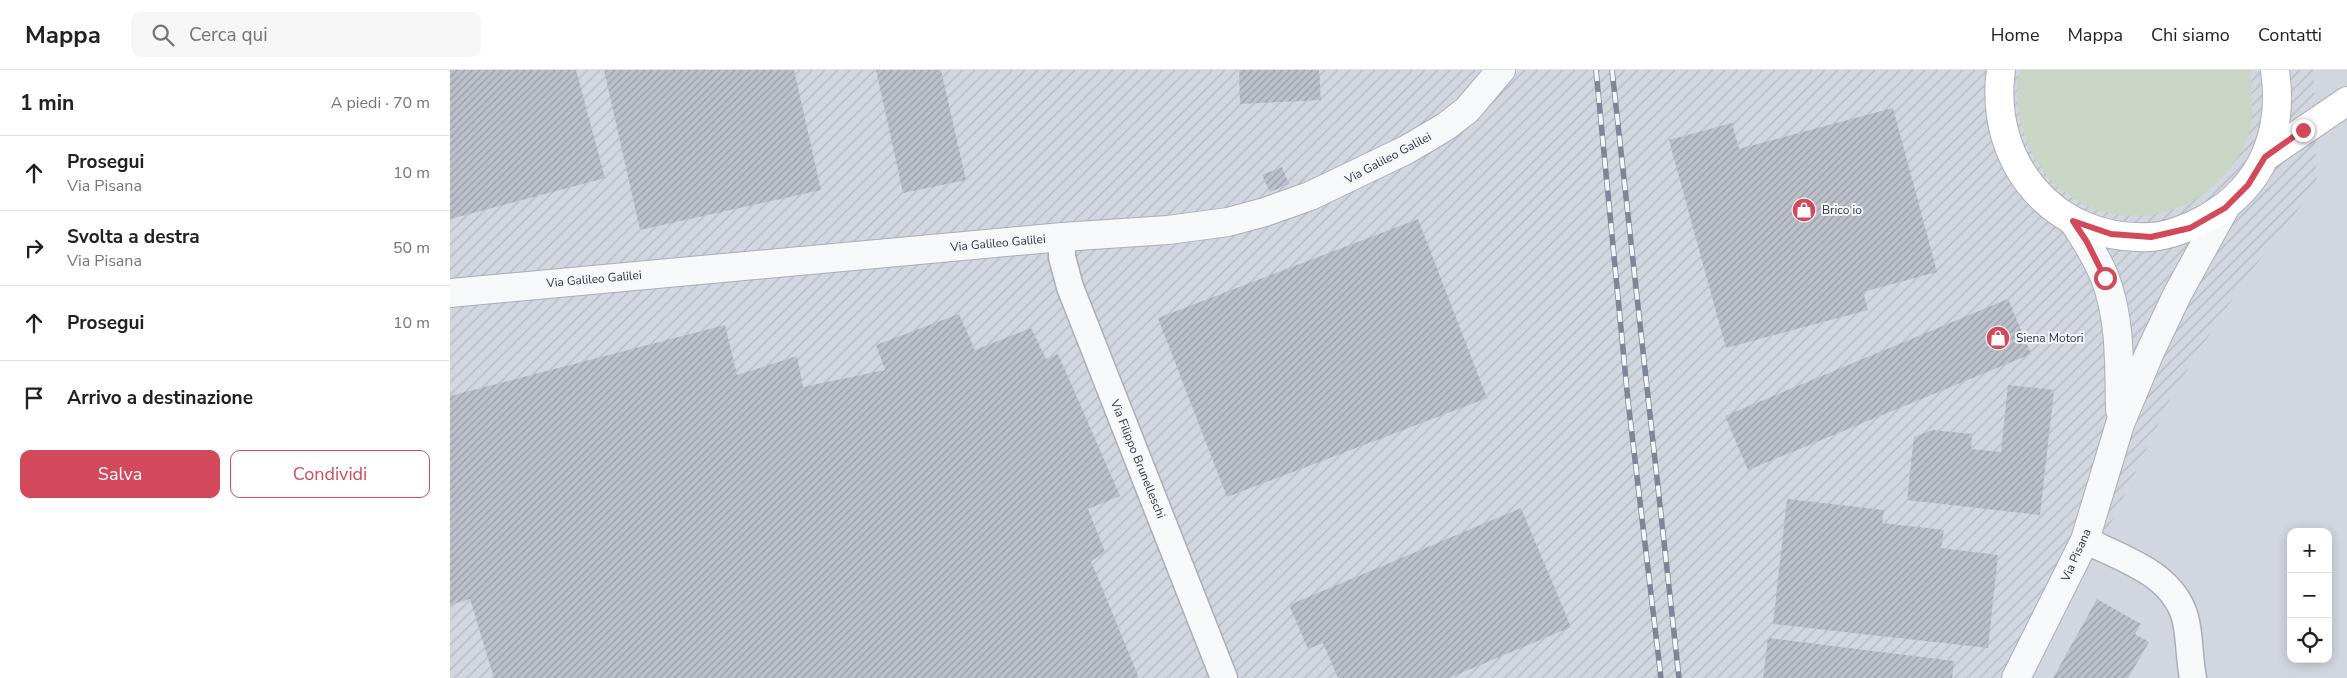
<!DOCTYPE html>
<html lang="it">
<head>
<meta charset="utf-8">
<style>
  body { margin:0; font-family:"Nunito Sans",sans-serif; background:#f6f6f6; color:#202124 }
  .controls { position:absolute; right:15px; bottom:15px; display:grid; overflow:hidden; border-radius:10px; box-shadow:0 2px 12px #0003 }
  .controls button { width:45px; height:45px; display:grid; place-items:center; padding:0; border:0; border-bottom:1px solid #e0e0e0; background:#fff; color:#202124; font:25px sans-serif }
  .stop { position:absolute; width:15px; height:15px; margin:-11px; border:4px solid #d1495b; border-radius:50%; background:#fff }
  .stop.end { background:#d1495b; border-color:#fff; box-shadow:0 1px 5px #0008 }
  .list { margin:0; padding:0; list-style:none }
  h2 { display:flex; justify-content:space-between; align-items:center; height:65px; margin:0; padding:0 20px; font-size:21px }
  h2 small { font-size:16px; font-weight:400; color:#757577 }
  .list li { display:grid; grid-template-columns:32px 1fr auto; gap:15px; align-items:center; box-sizing:border-box; height:75px; padding:0 20px; border-top:1px solid #e0e0e0 }
  .list b { display:block; font-size:19px; white-space:nowrap }
  .list p { margin:0; font-size:16px; white-space:nowrap; color:#757577 }
  .list em { font-size:16px; font-style:normal; color:#757577 }
  .actions { display:flex; gap:10px; padding:15px 20px }
  .actions a { flex:1; padding:11px 0; border:1px solid #d1495b; border-radius:10px; text-align:center; font-size:18px; color:#d1495b }
  .actions .main { background:#d1495b; color:#fff }
  .icon { flex:none; width:28px; height:28px; fill:none; stroke:currentColor; stroke-width:2; stroke-linecap:round; stroke-linejoin:round }
  .map { position:relative; flex:none; width:1897px; height:608px; overflow:hidden }
  header { display:flex; align-items:center; gap:30px; box-sizing:border-box; height:70px; padding:0 25px; background:#fff; border-bottom:1px solid #e0e0e0 }
  header strong { font-size:24px }
  nav { display:flex; gap:28px; margin-inline-start:auto; font-size:18px }
  .search { width:350px; height:45px; background:#f6f6f6; display:flex; align-items:center; gap:12px; box-sizing:border-box; padding:0 18px; border-radius:10px; color:#757577; font-size:19px }
  main { display:flex }
  aside { flex:1; background:#fff }
  .map>svg:first-child { display:block }
  .built { fill:#d2d6de; fill-rule:evenodd }
  .industrial { fill:url(#industrial-furrows) }
  .grass { fill:#c9d6c5 }
  .building { fill:url(#building-hatch) }
  .lines { fill:none; stroke-linecap:round; stroke-linejoin:round }
  .minor-casing { stroke:#a9aeb7; stroke-width:29 }
  .tertiary-casing { stroke:#a9aeb7; stroke-width:30 }
  .secondary-casing { stroke:#a9aeb7; stroke-width:30 }
  .minor { stroke:#f7f8fa; stroke-width:26 }
  .tertiary { stroke:#f7f8fa; stroke-width:28 }
  .secondary { stroke:#fff; stroke-width:28 }
  .rail-casing { stroke:#7d8696; stroke-width:5.5 }
  .rail { stroke:#f4f6f9; stroke-width:4; stroke-dasharray:11; stroke-linecap:butt }
  .route { stroke:#d1495b; stroke-width:6 }
  .labels { text-anchor:middle; stroke-width:4; stroke-linejoin:round; paint-order:stroke }
  .street-label { font-size:12px; fill:#2b3445; stroke:#f4f6f9 }
  .poi-label { font-size:12px; fill:#2b3445; stroke:#f4f6f9; text-anchor:start }
</style>
</head>
<body>
<header>
<strong>Mappa</strong>
<div class="search"><svg class="icon" aria-label="search" viewBox="0 0 24 24"><circle cx="10" cy="10" r="6"/><path d="M15 15l6 6"/></svg>Cerca qui</div>
<nav><a>Home</a><a>Mappa</a><a>Chi siamo</a><a>Contatti</a></nav>
</header>
<main>
<aside>
<h2>1 min<small>A piedi · 70 m</small></h2>
<ul class="list">
<li><svg class="icon" aria-label="ahead" viewBox="0 0 24 24"><path d="M12 20V5M6 11l6-6 6 6"/></svg><div><b>Prosegui</b><p>Via Pisana</p></div><em>10 m</em></li>
<li><svg class="icon" aria-label="right" viewBox="0 0 24 24"><path d="M7 20v-9h11M14 6l5 5-5 5"/></svg><div><b>Svolta a destra</b><p>Via Pisana</p></div><em>50 m</em></li>
<li><svg class="icon" aria-label="ahead" viewBox="0 0 24 24"><path d="M12 20V5M6 11l6-6 6 6"/></svg><div><b>Prosegui</b></div><em>10 m</em></li>
<li><svg class="icon" aria-label="arrive" viewBox="0 0 24 24"><path d="M6 21V4h12l-3 4 3 4H6"/></svg><div><b>Arrivo a destinazione</b></div></li>
</ul>
<div class="actions"><a class="main">Salva</a><a>Condividi</a></div>
</aside>
<div class="map">
<svg width="1897" height="608" viewBox="0 0 1897 608">
  <defs>
    <pattern id="industrial-furrows" width="10" height="10" patternUnits="userSpaceOnUse" patternTransform="scale(1.25)"><rect width="10" height="10" fill="#d2d6de"/><path d="M-1 1l2-2M0 10L10 0M9 11l2-2" fill="none" stroke="#b4b8c0"/></pattern>
    <pattern id="building-hatch" width="6" height="6" patternUnits="userSpaceOnUse" patternTransform="scale(1.25)"><rect width="6" height="6" fill="#bbc0ca"/><path d="M-1 1l2-2M0 6l6-6M5 7l2-2" fill="none" stroke="#989da6"/></pattern>
  </defs>
  <rect width="100%" height="100%" fill="#e4e7ec"/>
  <path class="built" d="M1864 0H1897V608H1582L1667 441 1724 321 1794 211 1867 115ZM1841 462H1878V589H1841Z"/>
  <path class="industrial" d="M0 0H1864L1867 115 1794 211 1724 321 1667 441 1582 608H0Z"/>
  <path class="grass" d="M1571 0H1799C1802 23 1806 49 1796 71 1751 173 1609 171 1574 63 1568 45 1564 19 1571 0Z"/>
  <g class="building">
    <path d="M0 0H126L155 108 0 149Z"/>
    <path d="M154 0H344L371 120 190 160Z"/>
    <path d="M426 0H491L516 110 453 123Z"/>
    <path d="M789 0H869L871 30 790 34Z"/>
    <path d="M1443 38 1487 202 1413 222 1418 240 1276 278 1219 70 1282 53 1289 79Z"/>
    <path d="M832 97 839 114 820 122 812 105Z"/>
    <path d="M968 149 1037 328 777 427 708 248Z"/>
    <path d="M1558 229 1581 284 1298 400 1275 346Z"/>
    <path d="M509 244 525 280 581 258 596 289 608 284 670 426 638 439 655 482 641 491 689 608H44L20 529 0 535V326L275 255 287 305 347 286 353 317 435 300 426 275Z"/>
    <path d="M1558 315 1604 320 1590 445 1457 430 1464 367 1482 360 1522 364 1521 379 1551 382Z"/>
    <path d="M1337 429 1434 440 1432 453 1494 460 1491 478 1548 485 1538 578 1323 554Z"/>
    <path d="M1071 438 1121 557 999 608H888L873 573 858 579 839 535Z"/>
    <path d="M1647 529 1691 554 1685 564 1699 572 1678 608H1603Z"/>
    <path d="M1318 568 1504 591 1502 608H1313Z"/>
  </g>
  <g class="lines">
    <g class="minor-casing">
      <g id="minor">
        <path d="M612 167V187L620 217 774 608"/>
        <path d="M1635 470C1673 489 1722 503 1735 547 1740 566 1739 588 1743 608"/>
      </g>
    </g>
    <g class="tertiary-casing">
      <g id="tertiary">
        <path d="M1623 151C1635 169 1647 188 1655 208 1671 250 1669 296 1670 340"/>
        <path d="M0 223 612 167 718 160 778 152 815 142 860 126 956 80 995 57 1017 40 1051 0"/>
        <path d="M1566 608 1635 470 1670 354 1700 282 1728 223 1775 138"/>
      </g>
    </g>
    <g class="secondary-casing">
      <g id="secondary">
        <path d="M1551 0C1538 92 1604 172 1700 167 1719 166 1740 157 1757 148 1813 116 1834 62 1825 0"/>
        <path d="M1815 87 1897 31"/>
      </g>
    </g>
    <use href="#minor" class="minor"/>
    <use href="#tertiary" class="tertiary"/>
    <use href="#secondary" class="secondary"/>
    <g class="rail-casing">
      <g id="rail">
        <path d="M1146 0 1178 331 1211 608"/>
        <path d="M1162 0 1229 608"/>
      </g>
    </g>
    <use href="#rail" class="rail"/>
  </g>
  <g class="lines">
    <path class="route" d="M1655 208 1637 172 1623 151 1661 164 1701 167 1740 158 1775 138 1798 115 1815 87 1853 60"/>
  </g>
  <defs>
    <g id="shop-disc" transform="scale(1.25)"><circle r="9.5" fill="#d1495b" stroke="#f4f6f9"/><path d="M-5-2.5h2.3a2.7 3.5 0 0 1 5.4 0H5L5.5 6h-11ZM-1.5-2.5h3a1.5 2.3 0 0 0-3 0Z" fill="#fff"/></g>
  </defs>
  <g fill-rule="evenodd">
    <use href="#shop-disc" x="1354" y="140"/>
    <use href="#shop-disc" x="1548" y="268"/>
  </g>
  <g class="labels">
    <g class="street-label">
      <text transform="translate(938 88) rotate(-28)" y="4">Via Galileo Galilei</text>
      <text transform="translate(548 173) rotate(-5)" y="4">Via Galileo Galilei</text>
      <text transform="translate(144 209) rotate(-5)" y="4">Via Galileo Galilei</text>
      <text transform="translate(688 389) rotate(68)" y="4">Via Filippo Brunelleschi</text>
      <text transform="translate(1626 485) rotate(-66)" y="4">Via Pisana</text>
    </g>
    <g class="poi-label">
      <text x="1372" y="144">Brico io</text>
      <text x="1566" y="272">Siena Motori</text>
    </g>
  </g>
</svg>
<div class="controls">
<button>+</button>
<button>−</button>
<button><svg class="icon" aria-label="locate" viewBox="0 0 24 24"><circle cx="12" cy="12" r="6"/><path d="M12 2v4M12 18v4M2 12h4M18 12h4"/></svg></button>
</div>
<div class="stop" style="left:1655px;top:208px"></div>
<div class="stop end" style="left:1853px;top:60px"></div>
</div>
</main>
</body>
</html>
